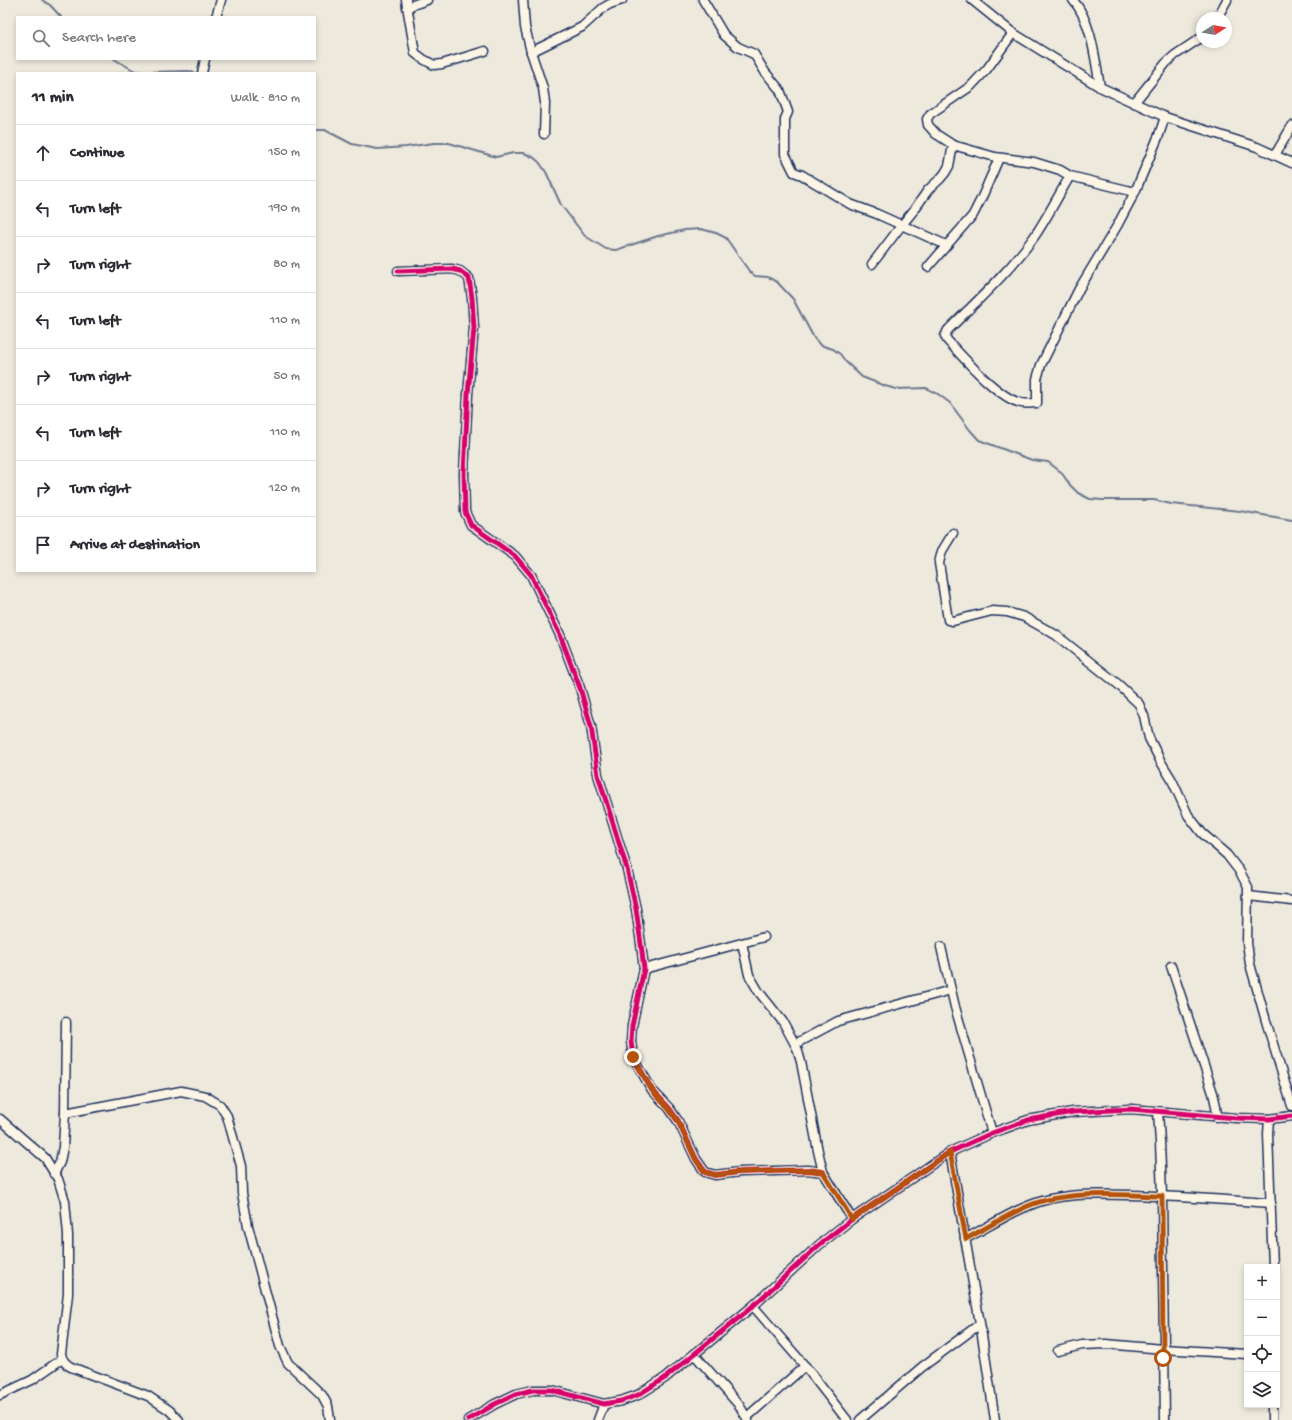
<!DOCTYPE html>
<html lang="en">
<head>
<meta charset="utf-8">
<style>
  body { margin:0; font-family:"Gochi Hand",sans-serif; background:#f2f2f3; color:#2b2b33 }
  .controls { position:absolute; right:12px; bottom:12px; display:grid; overflow:hidden; border-radius:0px; box-shadow:0 2px 6px #0003 }
  .controls button { width:36px; height:36px; display:grid; place-items:center; padding:0; border:0; border-bottom:1px solid #e1e1e2; background:#fff; color:#2b2b33; font:20px sans-serif }
  .compass { position:absolute; left:1196px; top:12px; width:36px; height:36px; border-radius:50%; background:#fff; box-shadow:0 2px 6px #0003; rotate:79deg }
  .stop { position:absolute; width:12px; height:12px; margin:-9px; border:3px solid #b45309; border-radius:50%; background:#fff }
  .stop.end { background:#b45309; border-color:#fff; box-shadow:0 1px 4px #0008 }
  .list { margin:0; padding:0; list-style:none }
  h2 { display:flex; justify-content:space-between; align-items:center; height:52px; margin:0; padding:0 16px; font-size:17px }
  h2 small { font-size:13px; font-weight:400; color:#7c7c81 }
  .list li { display:grid; grid-template-columns:26px 1fr auto; gap:12px; align-items:center; box-sizing:border-box; height:56px; padding:0 16px; border-top:1px solid #e1e1e2 }
  .list b { display:block; font-size:15px; white-space:nowrap }
  .list em { font-size:13px; font-style:normal; color:#7c7c81 }
  .icon { flex:none; width:22px; height:22px; fill:none; stroke:currentColor; stroke-width:2; stroke-linecap:round; stroke-linejoin:round }
  .map { position:relative; flex:none; width:1292px; height:1420px; overflow:hidden }
  .search { position:absolute; background:#fff; box-shadow:0 2px 6px #0003; left:16px; top:16px; width:300px; height:44px; display:flex; align-items:center; gap:10px; box-sizing:border-box; padding:0 14px; border-radius:0px; color:#7c7c81; font-size:15px }
  .panel { position:absolute; background:#fff; box-shadow:0 2px 6px #0003; left:16px; top:72px; width:300px; height:500px; border-radius:0px }
  .map>svg:first-child { display:block }
  .lines { fill:none; stroke-linecap:round; stroke-linejoin:round }
  .stream { stroke:#6c778f; stroke-width:2 }
  .street-casing { stroke:#1b2f5e; stroke-width:11 }
  .street { stroke:#fcf5e5; stroke-width:8 }
  .cycleway-casing { stroke:#fcf5e5; stroke-width:8 }
  .cycleway { stroke:#d6006c; stroke-width:5 }
  .route { stroke:#b45309; stroke-width:5 }
</style>
</head>
<body>
<div class="map">
<svg width="1292" height="1420" viewBox="0 0 1292 1420">
  <rect width="100%" height="100%" fill="#eee9dd"/>
  <filter id="ink" filterUnits="userSpaceOnUse"><feTurbulence type="fractalNoise" baseFrequency=".025" numOctaves="2"/><feDisplacementMap in="SourceGraphic" scale="8" xChannelSelector="R" yChannelSelector="G"/><feConvolveMatrix kernelMatrix="1 2 1 2 8 2 1 2 1" color-interpolation-filters="sRGB"/></filter>
  <g filter="url(#ink)">
    <g class="lines">
      <g class="stream">
        <path d="M42 0 50 5 61 17"/>
        <path d="M114 59 135 71 145 72 188 71 194 72"/>
        <path d="M315 130H325L352 144 377 149 406 147 434 143H449L496 157 513 153H524L533 157 539 162 546 172 561 205 585 236 606 249 616 250 658 236 685 230 701 229 716 233 726 238 749 271 755 276 768 277 777 282 793 299 814 338 820 345 833 349 840 354 846 362 862 377 885 386 896 389 926 388 938 394 950 403 970 430 979 440 1032 460 1048 462 1061 472 1070 485 1078 493 1090 499 1102 500H1154L1171 504 1240 511 1292 520"/>
      </g>
      <g class="street-casing">
        <g id="street">
          <path d="M406 0 415 53 423 59 434 65 442 64 485 51"/>
          <path d="M523 0 525 27 531 52 543 88 545 103 544 134"/>
          <path d="M703 0 724 35 738 47 754 54 765 72 780 90 788 112 785 119V154L794 172 802 175 850 204 877 214 946 245"/>
          <path d="M972 0 1013 33 1100 87 1165 117 1257 147 1292 163"/>
          <path d="M1073 0C1092 22 1095 59 1100 87"/>
          <path d="M407 7 427 0"/>
          <path d="M216 17 221 0"/>
          <path d="M1217 18 1227 0"/>
          <path d="M1013 33 987 69 971 86 930 114 927 119 928 125 936 134 953 145 995 157 1034 162 1060 170 1070 176 1135 192"/>
          <path d="M531 52 582 27 603 8 610 4 622 0"/>
          <path d="M202 73 205 59"/>
          <path d="M1134 103 1166 63 1175 55 1202 37"/>
          <path d="M1275 155 1292 126"/>
          <path d="M1070 176C1058 196 1047 218 1034 237 1010 271 978 300 948 330L945 336 947 340C964 358 998 398 1021 403 1026 404 1032 403 1037 403V379L1041 365 1079 289 1117 226 1135 192 1159 135 1165 117"/>
          <path d="M872 264 901 226 914 210 928 190 940 179 945 173 949 166 953 145"/>
          <path d="M928 267 973 215 982 197 999 158"/>
          <path d="M398 271 452 269 460 271 469 278 472 298 474 328 468 394 464 473 465 512 471 525 515 556 531 575 560 635 580 688 591 726 598 775 627 869 636 909 641 944 644 969 632 1026 631 1041 633 1057 652 1090 669 1108 678 1121 696 1159 705 1172 715 1175 740 1172 808 1170 823 1172"/>
          <path d="M953 533 942 551 939 563 948 620 953 621 992 611 1007 612 1024 617 1056 635 1119 685 1139 704 1144 716 1149 738 1161 762 1172 780 1188 815 1202 833 1227 855 1240 872 1248 887 1247 943 1250 964 1266 1021 1292 1106"/>
          <path d="M1248 896 1292 901"/>
          <path d="M742 943 749 975 759 992 783 1022 797 1048 801 1062 818 1151 823 1172 852 1219"/>
          <path d="M941 947 955 1007 992 1133"/>
          <path d="M1171 966 1213 1093 1216 1106 1217 1117"/>
          <path d="M644 969 764 937"/>
          <path d="M795 1044 838 1021 951 990"/>
          <path d="M1158 1112 1160 1142 1162 1196 1165 1420"/>
          <path d="M65 1113 181 1091 205 1096 220 1105 227 1116 241 1166 242 1193 248 1226 280 1346 288 1363 322 1395 328 1406 330 1420"/>
          <path d="M0 1119 45 1158 58 1179 65 1201 68 1235V1294L61 1354C62 1360 65 1364 71 1367L148 1396 169 1410 179 1420"/>
          <path d="M1269 1119 1268 1134 1273 1267"/>
          <path d="M950 1152 981 1329 995 1420"/>
          <path d="M54 1174 60 1162 63 1147 65 1113 66 1022"/>
          <path d="M965 1239C990 1226 1015 1209 1042 1201 1070 1193 1101 1194 1130 1195 1177 1196 1224 1200 1271 1203"/>
          <path d="M753 1306 805 1366 847 1420"/>
          <path d="M1058 1351 1082 1345 1106 1344 1163 1349 1247 1354"/>
          <path d="M694 1354 739 1405 748 1420"/>
          <path d="M0 1395 32 1380 62 1359"/>
          <path d="M747 1417 805 1366"/>
          <path d="M468 1420 495 1404 516 1394 533 1390H552L604 1404 621 1401 638 1395 665 1378 753 1306 819 1245 852 1219 950 1152 992 1133 1028 1120 1073 1112 1131 1109 1236 1118 1269 1119 1292 1116"/>
          <path d="M598 1420 604 1404"/>
          <path d="M860 1420 922 1367 980 1324"/>
          <path d="M1272 1420V1405"/>
        </g>
      </g>
      <use href="#street" class="street"/>
      <g class="cycleway-casing">
        <g id="cycleway">
          <path d="M398 271 452 269 460 271 469 278 472 298 474 328 468 394 464 473 465 512 471 525 515 556 531 575 560 635 580 688 591 726 598 775 627 869 636 909 641 944 644 969 632 1026 631 1041 633 1057 652 1090 669 1108 678 1121 696 1159 705 1172 715 1175 740 1172 808 1170 823 1172"/>
          <path d="M468 1420 495 1404 516 1394 533 1390H552L604 1404 621 1401 638 1395 665 1378 753 1306 819 1245 852 1219 950 1152 992 1133 1028 1120 1073 1112 1131 1109 1236 1118 1269 1119 1292 1116"/>
        </g>
      </g>
      <use href="#cycleway" class="cycleway"/>
    </g>
  </g>
  <g class="lines" filter="url(#ink)">
    <path class="route" d="M633 1057 652 1090 668 1108 678 1121 696 1160 705 1172 715 1175 740 1172 808 1170 823 1172 852 1219 950 1152 966 1239C986 1228 1007 1215 1028 1206 1066 1190 1121 1195 1162 1196L1163 1358"/>
  </g>
</svg>
<div class="controls">
<button>+</button>
<button>−</button>
<button><svg class="icon" aria-label="locate" viewBox="0 0 24 24"><circle cx="12" cy="12" r="6"/><path d="M12 2v4M12 18v4M2 12h4M18 12h4"/></svg></button>
<button><svg class="icon" aria-label="layers" viewBox="0 0 24 24"><path d="M12 4l9 5-9 5-9-5zM3 14l9 5 9-5"/></svg></button>
</div>
<svg class="compass" viewBox="-18 -18 36 36"><path d="M0-13l5 13h-10z" fill="#e53935"/><path d="M0 13l5-13h-10z" fill="#7c7c81"/></svg>
<div class="stop" style="left:1163px;top:1358px"></div>
<div class="stop end" style="left:633px;top:1057px"></div>
<div class="search"><svg class="icon" aria-label="search" viewBox="0 0 24 24"><circle cx="10" cy="10" r="6"/><path d="M15 15l6 6"/></svg>Search here</div>
<section class="panel">
<h2>11 min<small>Walk · 810 m</small></h2>
<ul class="list">
<li><svg class="icon" aria-label="ahead" viewBox="0 0 24 24"><path d="M12 20V5M6 11l6-6 6 6"/></svg><div><b>Continue</b></div><em>150 m</em></li>
<li><svg class="icon" aria-label="left" viewBox="0 0 24 24"><path d="M17 20v-9H6M10 6l-5 5 5 5"/></svg><div><b>Turn left</b></div><em>190 m</em></li>
<li><svg class="icon" aria-label="right" viewBox="0 0 24 24"><path d="M7 20v-9h11M14 6l5 5-5 5"/></svg><div><b>Turn right</b></div><em>80 m</em></li>
<li><svg class="icon" aria-label="left" viewBox="0 0 24 24"><path d="M17 20v-9H6M10 6l-5 5 5 5"/></svg><div><b>Turn left</b></div><em>110 m</em></li>
<li><svg class="icon" aria-label="right" viewBox="0 0 24 24"><path d="M7 20v-9h11M14 6l5 5-5 5"/></svg><div><b>Turn right</b></div><em>50 m</em></li>
<li><svg class="icon" aria-label="left" viewBox="0 0 24 24"><path d="M17 20v-9H6M10 6l-5 5 5 5"/></svg><div><b>Turn left</b></div><em>110 m</em></li>
<li><svg class="icon" aria-label="right" viewBox="0 0 24 24"><path d="M7 20v-9h11M14 6l5 5-5 5"/></svg><div><b>Turn right</b></div><em>120 m</em></li>
<li><svg class="icon" aria-label="arrive" viewBox="0 0 24 24"><path d="M6 21V4h12l-3 4 3 4H6"/></svg><div><b>Arrive at destination</b></div></li>
</ul>
</section>
</div>
</body>
</html>
